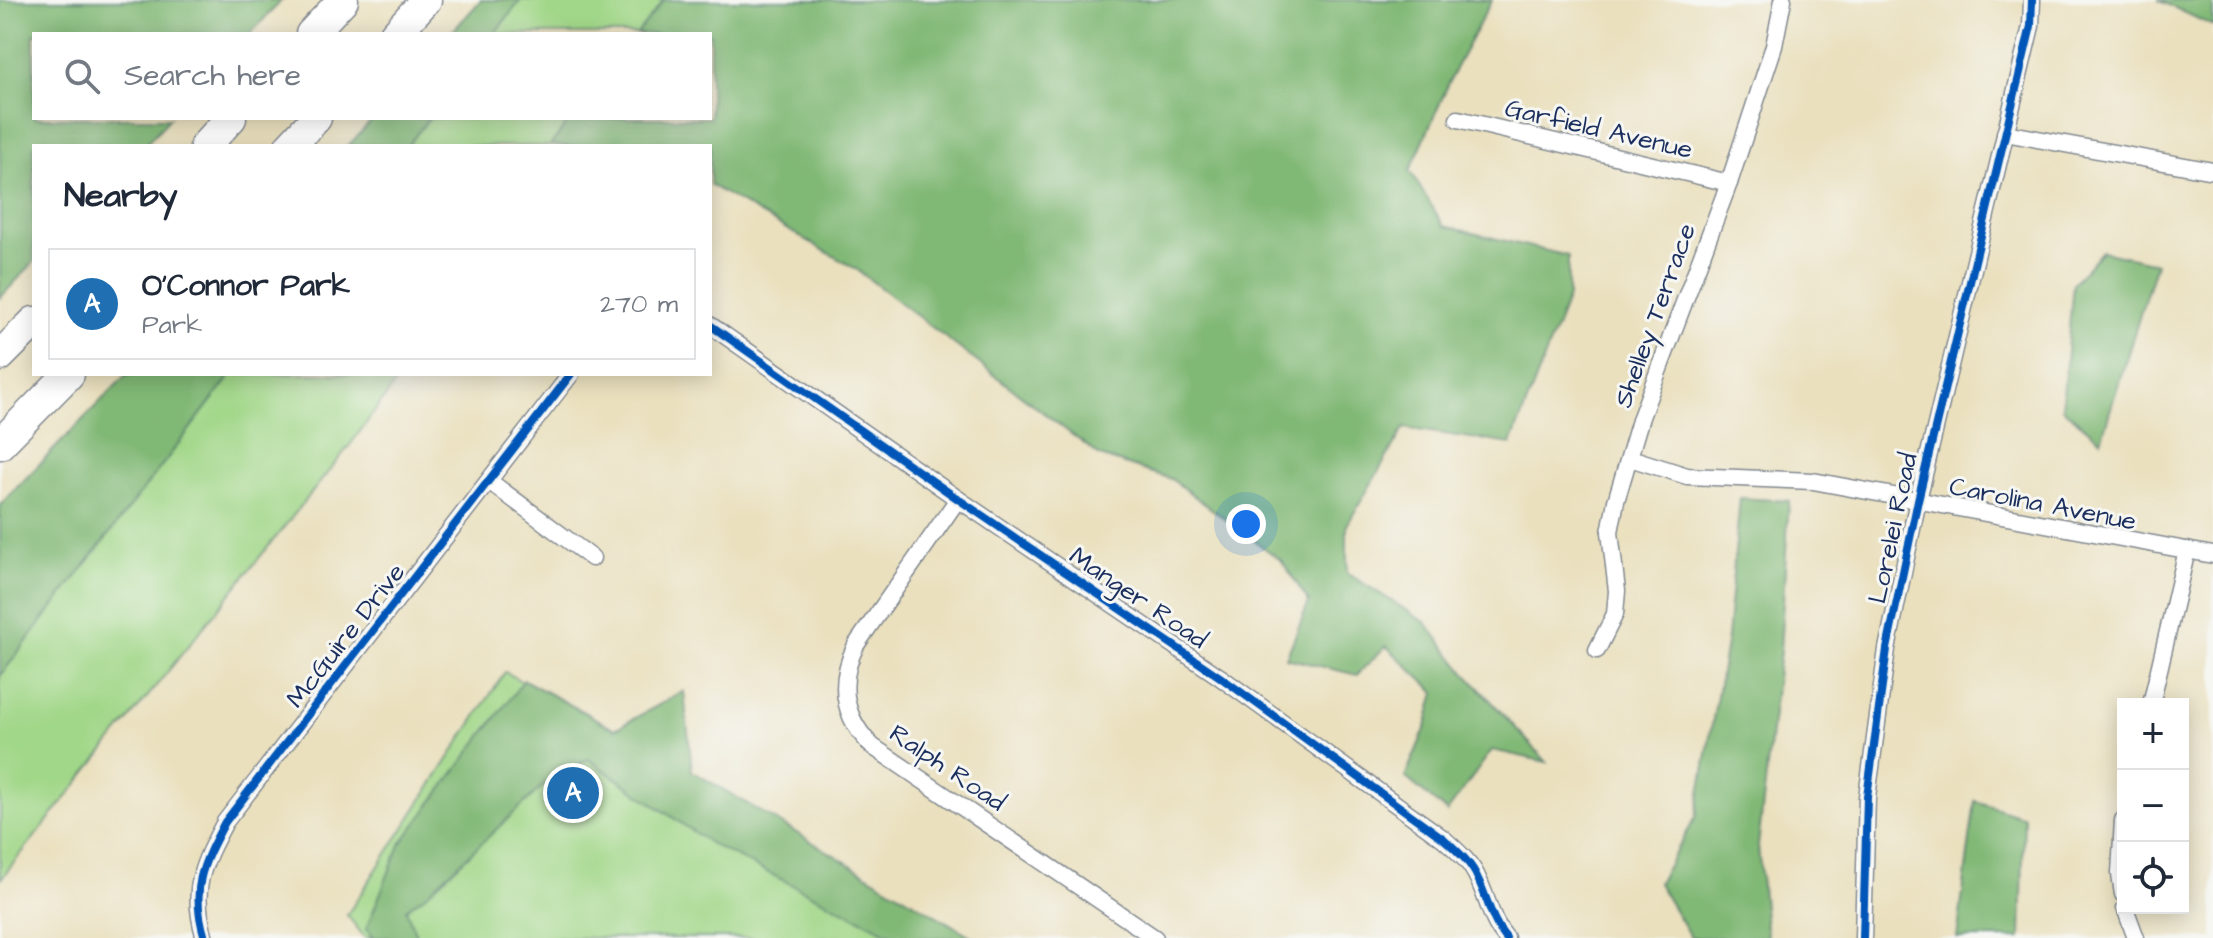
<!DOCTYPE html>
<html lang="en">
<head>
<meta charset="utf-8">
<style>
  body { margin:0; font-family:"Architects Daughter",sans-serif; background:#f2f2f3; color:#1f2937 }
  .controls { position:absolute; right:24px; bottom:24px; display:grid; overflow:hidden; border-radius:0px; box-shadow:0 4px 20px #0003 }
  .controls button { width:72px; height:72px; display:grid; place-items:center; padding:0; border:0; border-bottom:2px solid #e0e1e3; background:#fff; color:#1f2937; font:40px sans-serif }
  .you { position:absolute; left:1246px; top:524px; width:28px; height:28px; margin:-20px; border:6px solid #fff; border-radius:50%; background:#1a73e8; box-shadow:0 0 0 12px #1a73e833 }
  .badge { display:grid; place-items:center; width:52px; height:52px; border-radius:50%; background:#1f6fb2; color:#fff; font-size:26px; font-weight:700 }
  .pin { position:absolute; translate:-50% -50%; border:4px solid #fff; box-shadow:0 2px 8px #0006 }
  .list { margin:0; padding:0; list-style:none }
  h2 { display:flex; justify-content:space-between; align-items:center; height:104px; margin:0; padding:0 32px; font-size:34px }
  h2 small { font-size:26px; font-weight:400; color:#747a83 }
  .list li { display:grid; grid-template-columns:52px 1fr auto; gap:24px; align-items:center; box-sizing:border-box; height:112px; margin:0 16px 16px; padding:0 16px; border:2px solid #e0e1e3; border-radius:0px }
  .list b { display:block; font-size:30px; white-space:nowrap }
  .list p { margin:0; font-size:26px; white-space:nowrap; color:#747a83 }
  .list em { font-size:26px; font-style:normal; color:#747a83 }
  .icon { flex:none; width:44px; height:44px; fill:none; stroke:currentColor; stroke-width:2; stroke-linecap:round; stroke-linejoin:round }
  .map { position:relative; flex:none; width:2213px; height:938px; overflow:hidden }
  .search { position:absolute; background:#fff; box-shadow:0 4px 20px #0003; left:32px; top:32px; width:680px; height:88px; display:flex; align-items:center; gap:20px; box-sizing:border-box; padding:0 28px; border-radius:0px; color:#747a83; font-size:30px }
  .panel { position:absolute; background:#fff; box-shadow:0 4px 20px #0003; left:32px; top:144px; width:680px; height:232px; border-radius:0px }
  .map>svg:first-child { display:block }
  .green { fill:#a1d788; stroke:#5e8373; stroke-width:2 }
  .forest { fill:#80b874; stroke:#4e7469; stroke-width:2 }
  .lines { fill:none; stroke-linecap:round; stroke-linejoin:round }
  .minor-casing { stroke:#82888e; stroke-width:19 }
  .motorway-casing { stroke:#82888e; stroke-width:33 }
  .minor { stroke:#fff; stroke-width:16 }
  .motorway { stroke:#fff; stroke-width:30 }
  .cycleway-casing { stroke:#f6f6f2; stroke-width:13 }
  .cycleway { stroke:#0057b8; stroke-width:8 }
  .labels { text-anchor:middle; stroke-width:6; stroke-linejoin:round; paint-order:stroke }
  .street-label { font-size:26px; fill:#1b2f5e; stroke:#f6f6f2 }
</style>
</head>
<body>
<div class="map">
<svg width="2213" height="938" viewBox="0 0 2213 938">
  <rect width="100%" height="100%" fill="#f6f6f2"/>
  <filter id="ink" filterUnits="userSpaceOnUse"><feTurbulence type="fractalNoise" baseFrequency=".0125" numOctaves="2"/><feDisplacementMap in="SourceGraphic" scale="16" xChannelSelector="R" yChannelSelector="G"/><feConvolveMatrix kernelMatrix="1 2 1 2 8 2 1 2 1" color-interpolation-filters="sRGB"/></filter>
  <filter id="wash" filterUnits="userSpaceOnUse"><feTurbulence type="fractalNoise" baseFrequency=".006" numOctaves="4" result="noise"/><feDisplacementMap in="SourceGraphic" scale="32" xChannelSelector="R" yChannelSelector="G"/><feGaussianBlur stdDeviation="1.8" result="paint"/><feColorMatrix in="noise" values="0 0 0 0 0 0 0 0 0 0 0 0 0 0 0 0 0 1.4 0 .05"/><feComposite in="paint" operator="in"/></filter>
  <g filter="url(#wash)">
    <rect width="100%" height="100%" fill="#eae0be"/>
    <g class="green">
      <path d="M521 0H664L637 34H494Z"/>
      <path d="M429 118H571L550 146H407Z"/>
      <path d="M232 374H402L350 445 0 880V676Z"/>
      <path d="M505 672 973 938H365L347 915Z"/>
    </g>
    <g class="forest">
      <path d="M0 0H282L250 34H34V118H170L144 146H34V262L0 298Z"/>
      <path d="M481 0H521L494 34H450Z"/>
      <path d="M664 0H1492L1455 69 1410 171 1444 226 1568 256V297L1511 444 1404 428 1347 525V573L1425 622 1467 675 1547 762 1492 750 1447 812 1405 777 1426 727 1435 692 1386 646 1357 675 1286 658 1309 602 1282 561 1171 479 1100 456 856 269 710 185V146H550L571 118H710V34H637Z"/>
      <path d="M2158 0H2213V26Z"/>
      <path d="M374 118H429L407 146H348Z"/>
      <path d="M2102 251 2156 263 2101 440 2062 408 2073 283Z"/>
      <path d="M127 374H232L0 676V505Z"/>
      <path d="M1740 498 1789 501 1780 652 1758 846 1767 938H1691L1658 883 1696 817 1727 638Z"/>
      <path d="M524 680 615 729 684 691 692 771 974 938H898L711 844 588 759 545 784 428 893 406 909 417 938H373L366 929 400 845Z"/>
      <path d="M1975 801 2024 817 2021 938H1957Z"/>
    </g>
  </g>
  <g filter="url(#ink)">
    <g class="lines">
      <g class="minor-casing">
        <g id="minor">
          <path d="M1458 119 1729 183"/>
          <path d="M2005 133 2213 171"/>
          <path d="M710 325 958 499 1220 677 1444 839C1457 851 1471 862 1478 879 1488 899 1491 921 1506 938"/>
          <path d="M1630 458 1687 476 1813 481 2213 555"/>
          <path d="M489 481 592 558"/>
          <path d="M958 499 856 645C838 682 842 716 872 746L1155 938"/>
          <path d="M1597 650 1615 614 1617 591 1610 532 1616 501 1641 417 1729 183 1774 46 1783 0"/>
          <path d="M2151 704 2187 550"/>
          <path d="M2123 820 2120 874 2123 894"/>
          <path d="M2125 908 2136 938"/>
          <path d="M205 938C190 889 202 865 225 822L571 374"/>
          <path d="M1863 938 1867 797 1887 649 1918 500 2031 26 2032 0"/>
        </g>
      </g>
      <g class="motorway-casing">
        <g id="motorway">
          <path d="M311 34 343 0"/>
          <path d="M395 34 426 0"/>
          <path d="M205 146 231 118"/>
          <path d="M290 146 316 118"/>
          <path d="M0 356 34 322"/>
          <path d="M0 444 69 374"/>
        </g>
      </g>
      <use href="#minor" class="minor"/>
      <use href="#motorway" class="motorway"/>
      <g class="cycleway-casing">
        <g id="cycleway">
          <path d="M710 325 958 499 1220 677 1444 839C1457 851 1471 862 1478 879 1488 899 1491 921 1506 938"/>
          <path d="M205 938C190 889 202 865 225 822L571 374"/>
          <path d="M1863 938 1867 797 1887 649 1918 500 2031 26 2032 0"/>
        </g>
      </g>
      <use href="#cycleway" class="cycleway"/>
    </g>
  </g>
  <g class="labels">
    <g class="street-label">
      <text transform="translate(1599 128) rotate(13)" y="9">Garfield Avenue</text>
      <text transform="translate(1654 315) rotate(-70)" y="9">Shelley Terrace</text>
      <text transform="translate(2043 503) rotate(11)" y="9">Carolina Avenue</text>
      <text transform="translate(1892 528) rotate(-78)" y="9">Lorelei Road</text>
      <text transform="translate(1139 597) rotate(34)" y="9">Manger Road</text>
      <text transform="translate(345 635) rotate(-52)" y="9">McGuire Drive</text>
      <text transform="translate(948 767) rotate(34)" y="9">Ralph Road</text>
    </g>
  </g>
</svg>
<div class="controls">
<button>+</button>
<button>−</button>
<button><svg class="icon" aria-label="locate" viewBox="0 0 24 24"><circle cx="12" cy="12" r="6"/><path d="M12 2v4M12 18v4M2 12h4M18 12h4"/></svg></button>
</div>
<div class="you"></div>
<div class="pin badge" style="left:573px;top:793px">A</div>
<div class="search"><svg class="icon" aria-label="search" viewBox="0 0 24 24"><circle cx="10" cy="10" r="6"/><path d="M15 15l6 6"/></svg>Search here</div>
<section class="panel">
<h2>Nearby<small></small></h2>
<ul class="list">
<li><span class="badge">A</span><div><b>O'Connor Park</b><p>Park</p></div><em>270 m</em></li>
</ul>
</section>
</div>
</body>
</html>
